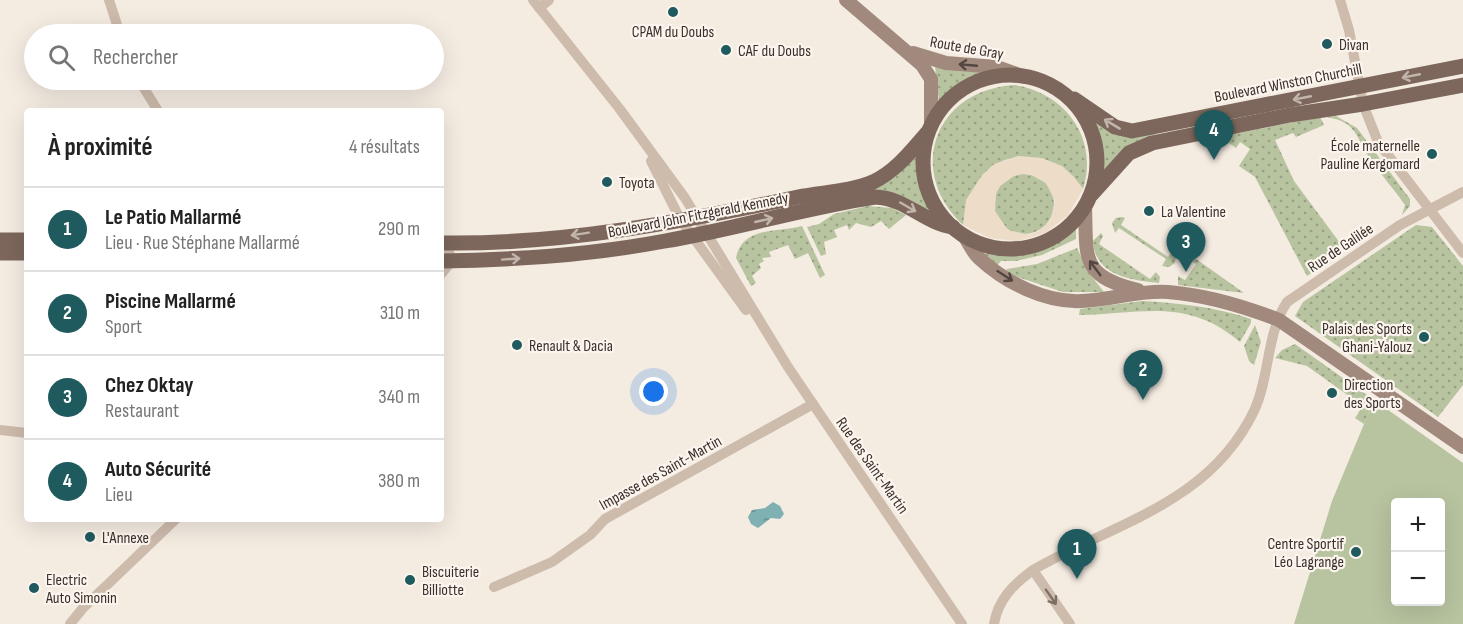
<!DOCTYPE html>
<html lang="fr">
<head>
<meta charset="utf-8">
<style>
  body { margin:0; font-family:"Sofia Sans Condensed",sans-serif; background:#f6f6f6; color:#222 }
  .controls { position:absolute; right:18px; bottom:18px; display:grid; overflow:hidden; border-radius:6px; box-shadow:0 6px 24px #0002 }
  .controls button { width:54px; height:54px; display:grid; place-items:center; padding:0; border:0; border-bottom:2px solid #e0e0e0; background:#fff; color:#222; font:30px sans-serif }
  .you { position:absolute; left:654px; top:392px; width:21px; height:21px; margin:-15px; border:4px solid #fff; border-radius:50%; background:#1a73e8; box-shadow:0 0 0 9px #1a73e833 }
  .badge { display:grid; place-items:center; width:39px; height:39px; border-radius:50%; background:#1f5a5e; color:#fff; font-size:20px; font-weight:700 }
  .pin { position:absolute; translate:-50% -50px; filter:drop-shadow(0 2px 3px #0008) }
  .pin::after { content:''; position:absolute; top:32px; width:21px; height:18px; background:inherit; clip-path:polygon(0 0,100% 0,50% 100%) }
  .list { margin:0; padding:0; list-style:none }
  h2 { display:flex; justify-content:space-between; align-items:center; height:78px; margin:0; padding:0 24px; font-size:26px }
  h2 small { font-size:20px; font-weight:400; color:#767676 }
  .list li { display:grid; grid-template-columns:39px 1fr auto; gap:18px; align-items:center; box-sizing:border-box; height:84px; padding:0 24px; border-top:2px solid #e0e0e0 }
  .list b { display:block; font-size:22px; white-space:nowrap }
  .list p { margin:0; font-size:20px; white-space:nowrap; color:#767676 }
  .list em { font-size:20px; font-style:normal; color:#767676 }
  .icon { flex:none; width:33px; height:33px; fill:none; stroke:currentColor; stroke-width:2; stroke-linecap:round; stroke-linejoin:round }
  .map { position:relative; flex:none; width:1463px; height:624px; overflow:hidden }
  .search { position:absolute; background:#fff; box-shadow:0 6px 24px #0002; left:24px; top:24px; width:420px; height:66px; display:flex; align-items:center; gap:15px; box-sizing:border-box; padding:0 21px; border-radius:33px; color:#767676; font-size:22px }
  .panel { position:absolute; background:#fff; box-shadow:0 6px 24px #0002; left:24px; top:108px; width:420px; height:414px; border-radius:6px }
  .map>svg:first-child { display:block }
  .grass { fill:url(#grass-dots) }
  .garden { fill:#b8c4a0; fill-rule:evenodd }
  .plaza { fill:#ecdcc8; fill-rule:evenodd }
  .water { fill:url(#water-ripples) }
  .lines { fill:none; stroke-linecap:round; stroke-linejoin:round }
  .minor { stroke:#cdbbac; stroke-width:10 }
  .secondary { stroke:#a18a7d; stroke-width:14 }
  .primary { stroke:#7d675c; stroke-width:15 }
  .oneway { stroke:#544640 }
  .oneway2 { stroke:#c2b5ac }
  .oneway3 { stroke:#7d6f65 }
  .poi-dot { fill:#1f5a5e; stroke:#fbf5ee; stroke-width:2 }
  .labels { text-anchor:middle; stroke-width:4.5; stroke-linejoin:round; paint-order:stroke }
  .poi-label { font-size:16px; fill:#3b302b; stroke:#fbf5ee; text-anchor:start }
  .street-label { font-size:16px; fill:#3b302b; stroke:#fbf5ee }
</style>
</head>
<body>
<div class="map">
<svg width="1463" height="624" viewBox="0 0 1463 624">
  <defs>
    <pattern id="grass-dots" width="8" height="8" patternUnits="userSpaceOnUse" patternTransform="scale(1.5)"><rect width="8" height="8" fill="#b8c4a0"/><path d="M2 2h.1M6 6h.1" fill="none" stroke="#97a083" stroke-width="1.8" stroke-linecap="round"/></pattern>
    <pattern id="water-ripples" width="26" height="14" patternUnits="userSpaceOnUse" patternTransform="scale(1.5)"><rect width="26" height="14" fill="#7fb0b2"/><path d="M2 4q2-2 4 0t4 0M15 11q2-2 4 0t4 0" fill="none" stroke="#699091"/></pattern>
  </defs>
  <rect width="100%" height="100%" fill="#f4ebe1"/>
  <g class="grass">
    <path d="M935 66 983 72V74L957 86 939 102Z"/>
    <path d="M1015 85C1065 93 1099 138 1083 189L1073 176 1019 156 1005 160 993 165 963 225C905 171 935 89 1015 85Z"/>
    <path d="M1091 116 1158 133 1140 141 1103 171 1102 149Z"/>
    <path d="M1336 116 1357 128 1410 199V206L1402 215 1405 205C1394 189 1381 175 1371 160 1355 137 1358 122 1326 117Z"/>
    <path d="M1320 117 1324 125 1296 137 1293 133 1275 140 1294 181 1343 247 1342 253 1307 276 1255 177 1239 166 1250 149 1240 142 1236 148 1229 143 1217 149 1203 140Z"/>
    <path d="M917 156 920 187 929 212C911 199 895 190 872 191L871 189 895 177Z"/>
    <circle cx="1024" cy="204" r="30"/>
    <path d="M868 206 892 208 906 215 889 229 881 221 871 227 856 223 849 230 847 225 834 230 837 237 824 242 826 254 821 256 807 227 819 224 834 214Z"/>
    <path d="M1122 217 1125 218 1121 225 1168 257 1173 250 1176 256 1175 263 1169 267 1162 266 1166 259 1119 228 1115 233 1112 223 1116 218Z"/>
    <path d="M1416 225 1432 227 1463 266V385L1438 417 1295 316 1303 302Z"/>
    <path d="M802 226 825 275 820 278 808 253 795 259 788 245 769 252 771 257 762 258 764 261 759 264 761 268 752 276 756 283 751 286 736 258C743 226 776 233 802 226Z"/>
    <path d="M1076 226V239L1042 255 1016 261H1001L996 267 983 254C990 252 999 255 1007 255 1034 256 1056 245 1076 226Z"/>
    <path d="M1101 233 1103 236 1099 244 1150 279 1156 272 1160 277 1159 283C1131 280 1095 276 1093 241Z"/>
    <path d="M1077 248 1089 273 1104 292H1063L1005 273 1007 269 1037 264Z"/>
    <path d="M1192 256 1244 293 1178 285V276L1185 280 1196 264 1189 260Z"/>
    <path d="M1142 301C1179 303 1216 307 1251 319V323L1240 342C1187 297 1142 314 1079 315L1080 309Z"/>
    <path d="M1255 325 1261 342 1254 365 1249 361 1244 346Z"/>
    <path d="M1295 344 1374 400 1364 424 1355 418 1363 406 1307 366 1275 358 1282 350Z"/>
  </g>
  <path class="garden" d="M1374 400 1463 463V624H1294L1332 501ZM1396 502H1440V602H1396Z"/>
  <path class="plaza" d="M1019 156 1042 158 1062 166 1073 176 1083 189 1068 215 1045 233 1017 241 990 238 963 225 966 200 982 175 993 165ZM1022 174 1031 175 1046 183 1055 201 1050 221 1039 231 1030 235 1008 230 995 211 996 194 1000 186 1014 176Z"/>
  <path class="water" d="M773 502 780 506 784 514 780 519 771 518 758 528 751 524 748 517 752 510 765 508Z"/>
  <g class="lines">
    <g class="minor">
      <path d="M109 0 120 34"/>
      <path d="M533 0 619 108 685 198 788 367 962 624"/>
      <path d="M1340 0 1349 30 1363 104 1378 142 1463 253"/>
      <path d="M539 8 549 0"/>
      <path d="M139 80 158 111"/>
      <path d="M651 161 680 219 746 310"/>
      <path d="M441 274 452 261 446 243"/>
      <path d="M0 430 27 433"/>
      <path d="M1033 570 1070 624"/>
      <path d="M494 587 552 562 590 535 605 519 813 404"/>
      <path d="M70 624 83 608 176 519"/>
      <path d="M994 624C998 599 1014 584 1033 570 1116 522 1209 504 1254 411 1270 377 1266 334 1287 302L1400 225 1463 192"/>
    </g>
    <g class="secondary">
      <path d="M846 0 922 65 931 79V125"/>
      <path d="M913 53 946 63 997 67 1025 77"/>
      <path d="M1085 206C1087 257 1079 276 1138 290"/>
      <path d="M964 236C969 243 973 253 979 258 1006 283 1046 303 1082 301 1111 300 1139 290 1168 292 1207 295 1243 306 1279 320L1463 447"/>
    </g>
    <g class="primary">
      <circle cx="1010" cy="162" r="87"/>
      <path d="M1074 99 1115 127 1132 131 1463 66"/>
      <path d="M1092 194 1129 153 1152 143 1290 115 1363 104 1463 85"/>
      <path d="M0 240H27"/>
      <path d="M441 243C560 245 682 222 798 197 823 192 850 192 873 182 896 171 911 151 927 133"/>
      <path d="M0 253H27"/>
      <path d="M441 261C516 260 591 255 665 241 735 229 804 208 875 197 906 198 924 223 953 227"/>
    </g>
  </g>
  <defs><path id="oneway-shaft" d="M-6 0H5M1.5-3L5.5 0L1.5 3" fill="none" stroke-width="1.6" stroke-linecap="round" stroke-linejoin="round" transform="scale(1.5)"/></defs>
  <g class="oneway">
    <use href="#oneway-shaft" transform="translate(968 65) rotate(-175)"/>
    <use href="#oneway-shaft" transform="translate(1095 268) rotate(-127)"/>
    <use href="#oneway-shaft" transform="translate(1005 276) rotate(33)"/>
  </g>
  <g class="oneway2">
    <use href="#oneway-shaft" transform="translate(1411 76) rotate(169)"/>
    <use href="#oneway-shaft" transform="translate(1302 98) rotate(169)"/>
    <use href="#oneway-shaft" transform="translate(1112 124) rotate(-149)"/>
    <use href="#oneway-shaft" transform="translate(908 207) rotate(30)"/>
    <use href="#oneway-shaft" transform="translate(764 220) rotate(-13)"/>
    <use href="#oneway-shaft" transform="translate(580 234) rotate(171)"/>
    <use href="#oneway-shaft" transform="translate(511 259) rotate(-4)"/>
  </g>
  <use class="oneway3" href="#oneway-shaft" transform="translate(1051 597) rotate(55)"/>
  <g class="poi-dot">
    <circle cx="673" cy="12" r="6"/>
    <circle cx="1327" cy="44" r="6"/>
    <circle cx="726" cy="50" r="6"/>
    <circle cx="1432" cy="154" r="6"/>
    <circle cx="607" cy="182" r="6"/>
    <circle cx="1149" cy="211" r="6"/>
    <circle cx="1424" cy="337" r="6"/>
    <circle cx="517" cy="345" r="6"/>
    <circle cx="1332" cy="393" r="6"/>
    <circle cx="90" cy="537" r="6"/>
    <circle cx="1356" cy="552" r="6"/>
    <circle cx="410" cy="580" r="6"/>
    <circle cx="34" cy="588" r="6"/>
  </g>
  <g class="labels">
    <g class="poi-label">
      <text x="673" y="37" text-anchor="middle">CPAM du Doubs</text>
      <text x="1339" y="50">Divan</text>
      <text x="738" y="56">CAF du Doubs</text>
      <text x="1420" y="151" text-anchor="end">École maternelle<tspan x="1420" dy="18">Pauline Kergomard</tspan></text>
      <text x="619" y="188">Toyota</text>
      <text x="1161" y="217">La Valentine</text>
      <text x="1412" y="334" text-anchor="end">Palais des Sports<tspan x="1412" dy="18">Ghani-Yalouz</tspan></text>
      <text x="529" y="351">Renault &amp; Dacia</text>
      <text x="1344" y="390">Direction<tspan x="1344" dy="18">des Sports</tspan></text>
      <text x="102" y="543">L'Annexe</text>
      <text x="1344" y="549" text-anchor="end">Centre Sportif<tspan x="1344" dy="18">Léo Lagrange</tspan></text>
      <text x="422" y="577">Biscuiterie<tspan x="422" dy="18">Billiotte</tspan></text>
      <text x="46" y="585">Electric<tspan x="46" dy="18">Auto Simonin</tspan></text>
    </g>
    <g class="street-label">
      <text transform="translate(967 47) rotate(10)" y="6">Route de Gray</text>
      <text transform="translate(1288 82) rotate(-11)" y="6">Boulevard Winston Churchill</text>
      <text transform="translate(698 214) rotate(-11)" y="6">Boulevard John Fitzgerald Kennedy</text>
      <text transform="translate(1340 247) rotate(-34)" y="6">Rue de Galilée</text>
      <text transform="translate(873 465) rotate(55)" y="6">Rue des Saint-Martin</text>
      <text transform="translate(660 472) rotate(-29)" y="6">Impasse des Saint-Martin</text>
    </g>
  </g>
</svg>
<div class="controls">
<button>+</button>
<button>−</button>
</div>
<div class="you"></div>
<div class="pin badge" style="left:1077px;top:579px">1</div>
<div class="pin badge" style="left:1143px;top:400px">2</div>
<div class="pin badge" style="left:1186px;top:272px">3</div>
<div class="pin badge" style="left:1214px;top:160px">4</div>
<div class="search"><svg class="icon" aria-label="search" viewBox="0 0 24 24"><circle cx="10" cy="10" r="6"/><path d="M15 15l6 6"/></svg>Rechercher</div>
<section class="panel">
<h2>À proximité<small>4 résultats</small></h2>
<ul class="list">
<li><span class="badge">1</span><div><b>Le Patio Mallarmé</b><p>Lieu · Rue Stéphane Mallarmé</p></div><em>290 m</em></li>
<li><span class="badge">2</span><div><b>Piscine Mallarmé</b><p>Sport</p></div><em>310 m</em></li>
<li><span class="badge">3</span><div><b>Chez Oktay</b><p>Restaurant</p></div><em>340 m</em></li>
<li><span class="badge">4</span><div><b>Auto Sécurité</b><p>Lieu</p></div><em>380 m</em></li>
</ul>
</section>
</div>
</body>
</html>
